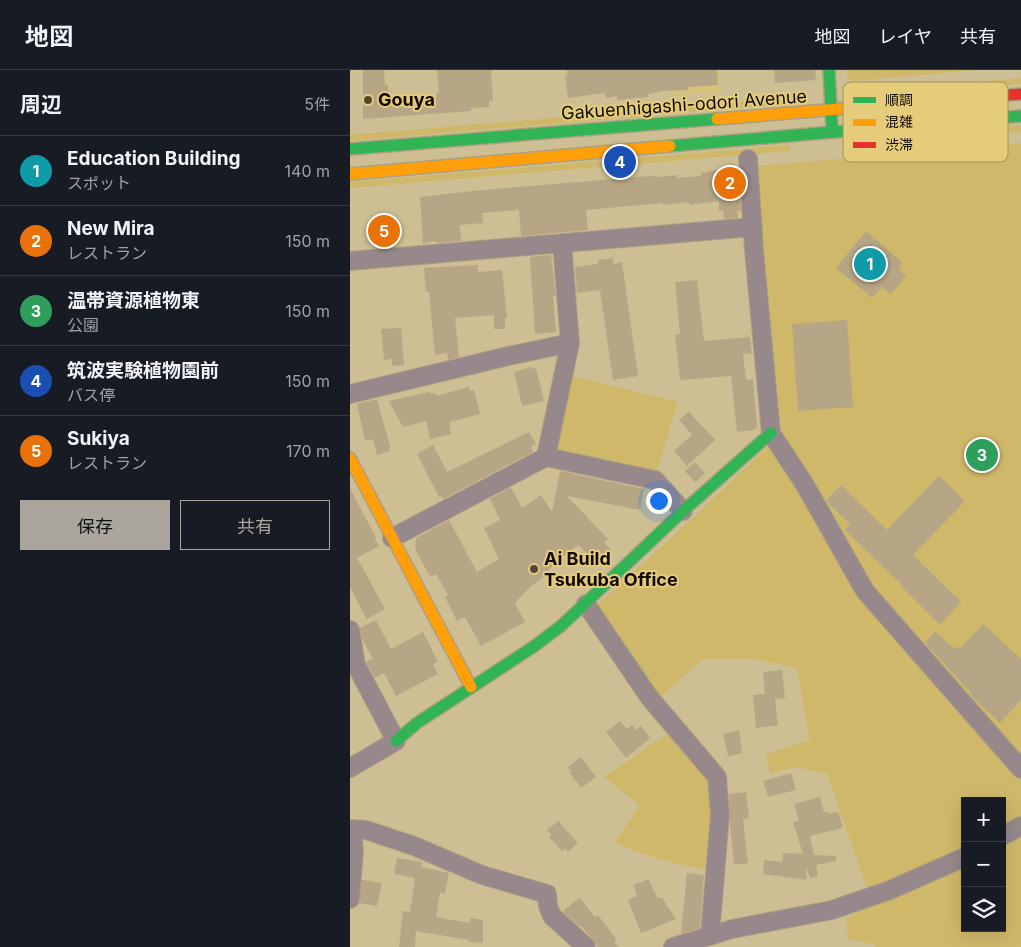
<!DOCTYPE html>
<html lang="ja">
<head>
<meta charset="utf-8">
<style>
  body { margin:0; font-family:Inter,"Noto Sans JP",sans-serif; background:#242831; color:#f1f3f6 }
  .controls { position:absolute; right:15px; bottom:15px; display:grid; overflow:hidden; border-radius:0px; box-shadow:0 5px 20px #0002 }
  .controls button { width:45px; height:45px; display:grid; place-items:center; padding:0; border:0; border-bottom:1px solid #363941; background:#171b24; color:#f1f3f6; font:25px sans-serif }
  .you { position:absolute; left:308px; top:430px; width:18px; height:18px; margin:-12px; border:4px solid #fff; border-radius:50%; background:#1a73e8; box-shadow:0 0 0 8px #1a73e833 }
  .badge { display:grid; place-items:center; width:32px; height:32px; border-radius:50%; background:#aaa69e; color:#fff; font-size:16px; font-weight:700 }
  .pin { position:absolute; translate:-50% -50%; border:2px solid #fff; box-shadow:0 1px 5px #0006 }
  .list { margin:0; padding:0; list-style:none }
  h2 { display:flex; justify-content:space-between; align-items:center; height:65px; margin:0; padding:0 20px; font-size:21px }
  h2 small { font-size:16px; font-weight:400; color:#9ea1a6 }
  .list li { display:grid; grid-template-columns:32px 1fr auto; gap:15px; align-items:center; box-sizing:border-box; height:70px; padding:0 20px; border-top:1px solid #363941 }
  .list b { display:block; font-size:19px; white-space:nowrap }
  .list p { margin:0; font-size:16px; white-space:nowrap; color:#9ea1a6 }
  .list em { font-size:16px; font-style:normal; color:#9ea1a6 }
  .actions { display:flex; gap:10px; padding:15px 20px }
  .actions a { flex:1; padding:11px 0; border:1px solid #aaa69e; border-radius:0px; text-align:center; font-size:18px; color:#aaa69e }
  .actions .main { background:#aaa69e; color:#111 }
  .icon { flex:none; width:28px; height:28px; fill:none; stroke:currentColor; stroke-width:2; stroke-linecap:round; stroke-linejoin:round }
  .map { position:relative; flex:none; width:671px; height:877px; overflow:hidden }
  header { display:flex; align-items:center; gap:30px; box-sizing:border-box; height:70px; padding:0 25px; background:#171b24; border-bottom:1px solid #363941 }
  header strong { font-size:24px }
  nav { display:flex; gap:28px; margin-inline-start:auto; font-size:18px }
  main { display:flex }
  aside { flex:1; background:#171b24 }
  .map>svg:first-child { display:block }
  .built { fill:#d6c17b }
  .green { fill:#cfb86a }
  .building { fill:#b6a685 }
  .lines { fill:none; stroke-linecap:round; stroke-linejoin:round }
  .street-casing { stroke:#aba080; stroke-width:20 }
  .fast-casing { stroke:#aba080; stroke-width:14 }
  .slow-casing { stroke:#aba080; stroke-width:14 }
  .jam-casing { stroke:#aba080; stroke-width:14 }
  .street { stroke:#96888b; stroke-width:18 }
  .fast { stroke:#30b455; stroke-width:11 }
  .slow { stroke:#ff9f0a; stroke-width:11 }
  .jam { stroke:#e5322d; stroke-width:11 }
  .poi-dot { fill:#534933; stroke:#e5cc7b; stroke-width:2 }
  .labels { text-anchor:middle; stroke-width:4; stroke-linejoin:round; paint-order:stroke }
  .poi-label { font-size:18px; font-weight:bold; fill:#110a00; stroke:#e5cc7b; text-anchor:start }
  .street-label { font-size:18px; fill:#110a00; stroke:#e5cc7b }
  .key { fill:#e5cc7b; stroke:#a59256; stroke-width:1 }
  .key-label { font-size:14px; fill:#110a00 }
</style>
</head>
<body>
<header>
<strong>地図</strong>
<nav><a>地図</a><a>レイヤ</a><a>共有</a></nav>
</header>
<main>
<aside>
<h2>周辺<small>5件</small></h2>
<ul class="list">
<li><span class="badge" style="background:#0f9aa8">1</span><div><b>Education Building</b><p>スポット</p></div><em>140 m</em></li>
<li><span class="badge" style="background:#e8710a">2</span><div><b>New Mira</b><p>レストラン</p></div><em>150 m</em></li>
<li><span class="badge" style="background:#2e9e5b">3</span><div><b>温帯資源植物東</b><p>公園</p></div><em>150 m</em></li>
<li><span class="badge" style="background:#1a4fb4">4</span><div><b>筑波実験植物園前</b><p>バス停</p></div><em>150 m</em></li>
<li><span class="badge" style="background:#e8710a">5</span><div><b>Sukiya</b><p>レストラン</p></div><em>170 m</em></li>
</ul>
<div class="actions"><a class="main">保存</a><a>共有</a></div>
</aside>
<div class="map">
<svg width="671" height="877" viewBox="0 0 671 877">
  <rect width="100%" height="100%" fill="#cdbf93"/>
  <path class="built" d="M319 0H369L371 22 321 25Z"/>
  <g class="green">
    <path d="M497 0H626L503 11 498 8Z"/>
    <path d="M671 8V14L524 27V20Z"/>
    <path d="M438 28V34L0 71V65Z"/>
    <path d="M671 55V62L527 74V67Z"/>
    <path d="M671 73V691L519 516 426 353 407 96Z"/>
    <path d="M440 75V81L0 118V112Z"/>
    <path d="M221 306 328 332 306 403 209 384 205 377Z"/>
    <path d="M417 377 423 378 509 525 671 709V751L652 761V731H615V781L518 821 477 704 445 697 420 703 416 684 460 670 447 598 405 589H353L309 628 249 542 247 535 344 447Z"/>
    <path d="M320 662 363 709 359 799C326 796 296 785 265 773L290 735 254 707Z"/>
    <path d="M671 764V877H525L524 874 498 869 496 848 521 835 615 795V858H652V774Z"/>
  </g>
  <g class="building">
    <path d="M13 0H34L35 15H38L39 32 87 27 86 23H89L87 0H141L143 31H139V37L121 38V41L13 49Z"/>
    <path d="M217 0H367L368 15 338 17V20L313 21 298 24V27L267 30V26L256 28 255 23 218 28 215 5H217Z"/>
    <path d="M424 0H465L466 10 425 13Z"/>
    <path d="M388 99 391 141H387L388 148 374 149 373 140 369 141V131L339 135V132L313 135V133L236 140 238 160 171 166 169 140 132 143 133 153 110 155 111 171 88 173 83 171 73 174 70 127 132 120 301 106 308 107 327 105V108L351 106V103L366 100Z"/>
    <path d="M45 148 47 173 23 175 21 150Z"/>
    <path d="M516 161 552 192 549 200 556 206 541 224 532 217 522 228 486 198Z"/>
    <path d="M201 185 206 226H203L206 262 185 264 180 187Z"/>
    <path d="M263 188V194L272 192 288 306 263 310 250 220 227 223 225 197 248 194V190Z"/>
    <path d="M128 195V202L152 200 157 248H155V259H144V245L105 248 109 287 98 290 97 283 85 285 79 222H76L74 198Z"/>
    <path d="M347 210 354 271 400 267 402 283 393 284 396 310 403 309 407 357 403 360 387 362 381 306 330 310 325 265 330 264 325 212Z"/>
    <path d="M497 250 503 337 448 341 442 254Z"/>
    <path d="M51 258 54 295 42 296V289L34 290 31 259Z"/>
    <path d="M181 297 182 299 186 298 194 331 172 336 164 302Z"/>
    <path d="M119 317 120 321 124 320 130 344 99 352 101 364 80 369 76 351 53 357 39 331 79 322 81 324 85 323 86 326Z"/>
    <path d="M27 329 40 376V381L27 385 23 369 15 371 7 334Z"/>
    <path d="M339 342 365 370 337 396 324 381 342 365 329 350Z"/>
    <path d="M179 362 186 374 181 376 183 382 93 429 91 426 89 427 67 384 83 375 97 402Z"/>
    <path d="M345 392 355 403 345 412 335 401Z"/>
    <path d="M210 401 294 419 290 440 217 426 258 469 254 472 261 480 246 494 229 475 224 478 206 493 194 504V507L181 516 165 533 175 552 131 576 115 547 107 551 95 527 98 525 86 504 80 507 65 478 66 468 99 450 127 502 149 489 134 458 150 450 140 429 161 417 172 438 191 425 202 442Z"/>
    <path d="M589 406 615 431 563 485 611 532 590 555 551 516 552 515 495 460 500 454 476 431 491 415 537 460Z"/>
    <path d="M0 418 26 468 25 469 29 476 7 488 35 539 17 549 0 517Z"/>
    <path d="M26 550 41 579 73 562 88 592 83 594 88 604 46 626 34 603 25 608 16 592 23 589 12 569 10 558Z"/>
    <path d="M633 554 671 589V630L650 653 621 626 622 624 575 573 585 561 604 579 607 576 610 579Z"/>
    <path d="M432 600 435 628 425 629 428 655 406 658 403 625 415 624 413 602Z"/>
    <path d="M270 651 277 659 282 655 286 660 291 656 300 668 276 688 256 662Z"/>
    <path d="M389 660 392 683 378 686 373 664Z"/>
    <path d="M231 687 246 707 231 718 219 702 221 701 218 697Z"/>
    <path d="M441 703 446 720 418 727 413 711Z"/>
    <path d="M396 722 399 748 393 749 398 793 384 795 380 755 379 724Z"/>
    <path d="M470 727 474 742H478V744L488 742 493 758 460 766 464 785 486 786V791L466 795 468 806 460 808 456 796 457 810 413 804 414 790 432 792 433 783 453 784 443 752 449 751 444 734Z"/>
    <path d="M208 751 228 773 218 782 215 779 212 781 199 767 201 765 197 760Z"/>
    <path d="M47 788 72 792 71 797 99 803 95 824 90 823 86 847 120 853V848L133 850V873L119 872V870L66 861 65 877H49L53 841 60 842 65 808 44 804Z"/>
    <path d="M337 803 354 805 350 858 331 864Z"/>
    <path d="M299 809 307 828H312L326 849 291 863 278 830 287 826 283 815Z"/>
    <path d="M12 810 32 813 27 836 9 833Z"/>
    <path d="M230 828 245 847 248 845 267 870 264 872 269 877H248L243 870 231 856 230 857 214 843 213 841 215 839Z"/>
  </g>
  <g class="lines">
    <g class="street-casing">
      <g id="street">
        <path d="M398 89 404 180 421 363 455 415 515 521 671 699"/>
        <path d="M0 191 403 157"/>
        <path d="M0 324 154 287 220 273"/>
        <path d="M196 387 220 273 212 173"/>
        <path d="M42 468 196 387 305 410 333 441"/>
        <path d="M236 534 299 627 367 707 370 745 360 865"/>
        <path d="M0 560 6 595 46 671 0 698"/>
        <path d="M0 759 16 760 64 776 132 805 197 824 198 836 202 846 236 877"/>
        <path d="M652 766 671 756"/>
        <path d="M0 829 4 782 2 760"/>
        <path d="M323 877 382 859 482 840 540 820 615 787"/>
      </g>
    </g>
    <g class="fast-casing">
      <g id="fast">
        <path d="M479 0 482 58"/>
        <path d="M320 76 671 46"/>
        <path d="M0 79 367 49"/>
        <path d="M46 671 67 653 183 577 211 556 333 441 421 363"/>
      </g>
    </g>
    <g class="slow-casing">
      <g id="slow">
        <path d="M367 49 588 31"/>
        <path d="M0 104 320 76"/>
        <path d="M0 388 121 617"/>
      </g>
    </g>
    <g class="jam-casing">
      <path id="jam" d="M588 31 671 24"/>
    </g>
    <use href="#street" class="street"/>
    <use href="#fast" class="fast"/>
    <use href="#slow" class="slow"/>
    <use href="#jam" class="jam"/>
  </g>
  <g class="poi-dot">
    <circle cx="18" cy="30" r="5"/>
    <circle cx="184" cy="499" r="5"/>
  </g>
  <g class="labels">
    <g class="poi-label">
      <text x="28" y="36">Gouya</text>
      <text x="194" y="495">Ai Build<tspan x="194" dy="21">Tsukuba Office</tspan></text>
    </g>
    <g class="street-label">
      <text transform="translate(334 35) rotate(-4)" y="6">Gakuenhigashi-odori Avenue</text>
    </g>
  </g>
  <rect x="493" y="12" width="165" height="80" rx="8" class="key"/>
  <rect x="503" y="27" width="23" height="6" fill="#30b455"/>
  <rect x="503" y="49" width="23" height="7" fill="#ff9f0a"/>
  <rect x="503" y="72" width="23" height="6" fill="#e5322d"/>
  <g class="key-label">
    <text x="535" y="35">順調</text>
    <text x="535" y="57">混雑</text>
    <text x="535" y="80">渋滞</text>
  </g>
</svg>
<div class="controls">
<button>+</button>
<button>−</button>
<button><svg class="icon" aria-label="layers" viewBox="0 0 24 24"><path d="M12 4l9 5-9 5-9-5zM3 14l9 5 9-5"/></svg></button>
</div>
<div class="you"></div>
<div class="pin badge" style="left:520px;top:194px;background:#0f9aa8">1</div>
<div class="pin badge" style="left:380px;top:113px;background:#e8710a">2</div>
<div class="pin badge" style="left:632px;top:385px;background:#2e9e5b">3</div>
<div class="pin badge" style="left:270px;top:92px;background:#1a4fb4">4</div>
<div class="pin badge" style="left:34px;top:161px;background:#e8710a">5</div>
</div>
</main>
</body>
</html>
